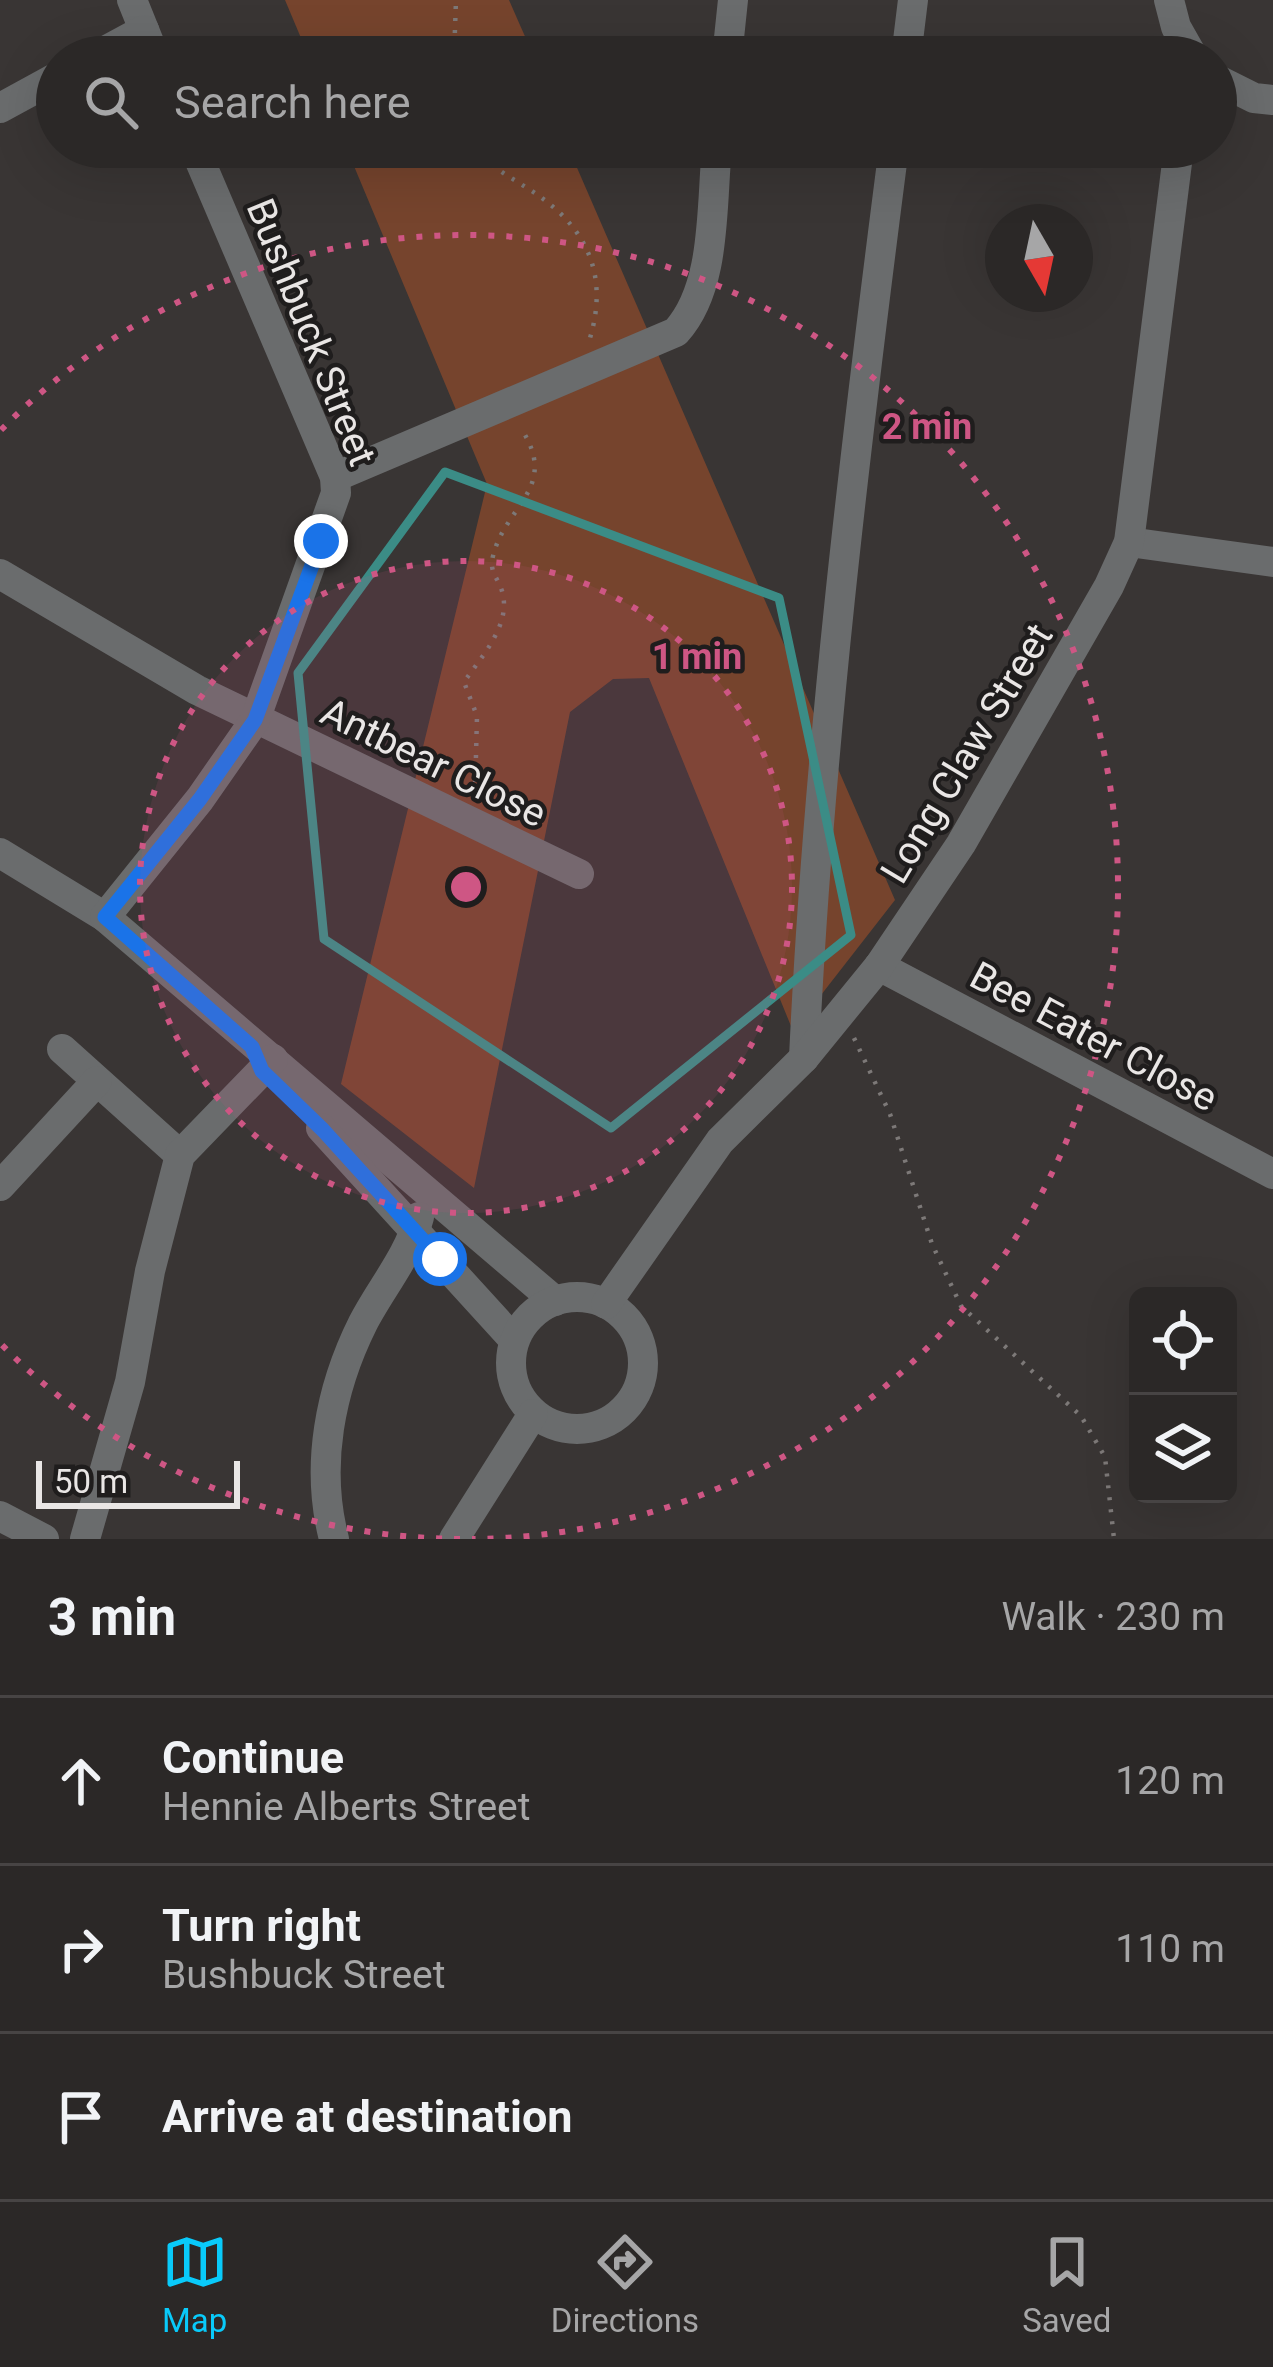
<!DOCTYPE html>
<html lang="en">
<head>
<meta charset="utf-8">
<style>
  body { margin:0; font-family:Roboto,sans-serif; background:#33302f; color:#f1f3f6 }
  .controls { position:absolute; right:36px; bottom:36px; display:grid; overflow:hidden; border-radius:18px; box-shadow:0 12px 48px #0002 }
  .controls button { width:108px; height:108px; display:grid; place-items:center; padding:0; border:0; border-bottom:3px solid #474444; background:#2b2827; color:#f1f3f6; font:60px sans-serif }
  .compass { position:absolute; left:985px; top:204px; width:108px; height:108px; border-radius:50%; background:#2b2827; box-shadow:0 12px 48px #0002; rotate:171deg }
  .scale { position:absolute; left:36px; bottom:30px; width:204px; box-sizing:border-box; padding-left:12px; border:6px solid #e9e6e5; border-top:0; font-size:33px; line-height:42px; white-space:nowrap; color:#e9e6e5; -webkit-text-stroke:9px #1f1d1d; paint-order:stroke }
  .stop { position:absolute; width:36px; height:36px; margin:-27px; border:9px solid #1a73e8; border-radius:50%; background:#fff }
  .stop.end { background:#1a73e8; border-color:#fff; box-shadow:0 3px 12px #0008 }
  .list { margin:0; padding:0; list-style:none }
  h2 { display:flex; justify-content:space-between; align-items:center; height:156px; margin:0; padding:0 48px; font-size:51px }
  h2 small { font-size:39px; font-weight:400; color:#a6a6a7 }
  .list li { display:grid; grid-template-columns:78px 1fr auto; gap:36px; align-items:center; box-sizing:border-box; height:168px; padding:0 48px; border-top:3px solid #474444 }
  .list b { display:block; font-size:45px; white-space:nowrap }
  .list p { margin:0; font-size:39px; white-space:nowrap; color:#a6a6a7 }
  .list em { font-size:39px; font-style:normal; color:#a6a6a7 }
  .icon { flex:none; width:66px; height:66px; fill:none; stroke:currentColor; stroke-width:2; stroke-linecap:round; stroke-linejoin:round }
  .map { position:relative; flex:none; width:1273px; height:1539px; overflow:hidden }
  .search { position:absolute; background:#2b2827; box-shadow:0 12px 48px #0002; left:36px; right:36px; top:36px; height:132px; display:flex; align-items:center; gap:30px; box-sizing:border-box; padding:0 42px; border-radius:66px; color:#a6a6a7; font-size:45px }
  .sheet { height:660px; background:#2b2827 }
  nav { display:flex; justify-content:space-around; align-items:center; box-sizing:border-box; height:168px; border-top:3px solid #474444; background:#2b2827; font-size:33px; color:#a6a6a7 }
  nav a { display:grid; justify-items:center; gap:6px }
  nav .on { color:#09cafa }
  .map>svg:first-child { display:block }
  .green { fill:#76442d }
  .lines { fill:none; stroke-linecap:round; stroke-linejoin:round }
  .path { stroke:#7d7978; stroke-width:4.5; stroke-dasharray:3 9; stroke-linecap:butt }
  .minor { stroke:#6a6c6d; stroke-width:30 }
  .route { stroke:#1a73e8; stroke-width:15 }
  .marked { fill:none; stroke:#3b8c86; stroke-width:9; stroke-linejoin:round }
  .ring { fill:none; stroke:#ce5684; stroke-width:6; stroke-dasharray:6 12 }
  .labels { text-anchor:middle; stroke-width:9; stroke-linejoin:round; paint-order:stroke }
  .street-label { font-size:39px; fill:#e9e6e5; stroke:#1f1d1d }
  .centre { fill:#ce5684; stroke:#1f1d1d; stroke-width:6 }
  .ring-label { font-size:36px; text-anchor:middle; font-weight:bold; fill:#ce5684; stroke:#1f1d1d; stroke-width:9; stroke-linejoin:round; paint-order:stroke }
</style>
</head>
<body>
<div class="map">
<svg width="1273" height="1539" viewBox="0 0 1273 1539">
  <rect width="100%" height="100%" fill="#393534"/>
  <g class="green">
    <path d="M285 0H509L534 57H309Z"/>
    <path d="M346 147H568L895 900 793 1031 649 678 613 679 570 712 474 1188 341 1084 487 484Z"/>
  </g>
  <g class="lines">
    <g class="path">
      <path d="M454 57 456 0"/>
      <path d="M476 147C488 166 509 176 527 188 584 223 610 271 590 338"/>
      <path d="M475 794 477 716 464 682C482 656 512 624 502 591 497 576 489 572 493 556 505 506 559 488 522 430"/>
      <path d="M854 1038 890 1114 932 1244 961 1306 1081 1416 1105 1457 1114 1539"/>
    </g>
    <g class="minor">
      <path d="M132 0 155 57"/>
      <path d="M1169 0 1176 27 1193 57"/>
      <path d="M94 57 144 30"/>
      <path d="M727 57 733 0"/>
      <path d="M906 57 913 0"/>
      <path d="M1216 79 1254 98 1273 100"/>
      <path d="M0 108 57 77"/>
      <path d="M335 477 676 332C717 287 711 206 717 147"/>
      <path d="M1129 542 1273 562"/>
      <path d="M0 574 197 690 579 874"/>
      <path d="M0 853 105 917 555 1301"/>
      <path d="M105 917 200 799 255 720 336 493 335 477 194 147"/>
      <path d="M879 966 1273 1174"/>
      <path d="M62 1049 180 1155"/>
      <path d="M804 1058C818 754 855 449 894 147"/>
      <path d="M321 1128 514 1340"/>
      <path d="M0 1186 97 1081"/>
      <circle cx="577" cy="1363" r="66"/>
      <path d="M606 1304 720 1141 804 1058 879 966 961 844 1109 586 1129 542 1179 147"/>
      <path d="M0 1516 44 1539"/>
      <path d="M85 1539 130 1382 150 1271 180 1155 273 1059"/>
      <path d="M334 1539C315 1466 330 1389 363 1323 381 1288 409 1256 419 1217"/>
      <path d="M454 1539 533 1414"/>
    </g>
  </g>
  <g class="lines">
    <path class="route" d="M321 541 255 720 200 799 105 917 252 1047 262 1071 323 1130 440 1259"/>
  </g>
  <path class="marked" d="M445 472 779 598 851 935 611 1128 324 939 298 673Z"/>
  <circle cx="466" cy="887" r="326" fill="#ce5684" fill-opacity=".12"/>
  <g class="ring">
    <circle cx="466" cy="887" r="326"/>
    <path d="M460 1539A652 652 0 0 1 1 1344M1 430A652 652 0 1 1 472 1539"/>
  </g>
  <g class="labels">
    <g class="street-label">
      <text transform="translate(312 332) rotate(68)" y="14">Bushbuck Street</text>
      <text transform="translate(966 753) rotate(-59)" y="14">Long Claw Street</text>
      <text transform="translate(434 762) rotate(26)" y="14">Antbear Close</text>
      <text transform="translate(1094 1036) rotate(28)" y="14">Bee Eater Close</text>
    </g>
  </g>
  <circle cx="466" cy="887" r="18" class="centre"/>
  <g class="ring-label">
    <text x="927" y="439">2 min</text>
    <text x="697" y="669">1 min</text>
  </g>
</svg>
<div class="controls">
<button><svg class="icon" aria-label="locate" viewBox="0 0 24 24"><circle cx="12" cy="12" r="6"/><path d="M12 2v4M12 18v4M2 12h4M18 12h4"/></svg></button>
<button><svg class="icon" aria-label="layers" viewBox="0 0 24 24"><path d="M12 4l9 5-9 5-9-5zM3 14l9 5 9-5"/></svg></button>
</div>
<svg class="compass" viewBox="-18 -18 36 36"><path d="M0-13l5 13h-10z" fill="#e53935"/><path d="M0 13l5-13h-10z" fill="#a6a6a7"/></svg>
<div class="scale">50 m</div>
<div class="stop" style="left:440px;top:1259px"></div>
<div class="stop end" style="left:321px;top:541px"></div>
<div class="search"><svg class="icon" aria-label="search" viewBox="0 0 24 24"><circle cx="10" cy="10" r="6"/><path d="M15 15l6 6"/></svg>Search here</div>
</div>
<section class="sheet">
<h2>3 min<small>Walk · 230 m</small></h2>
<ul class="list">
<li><svg class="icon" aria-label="ahead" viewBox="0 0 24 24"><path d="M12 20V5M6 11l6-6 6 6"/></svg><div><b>Continue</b><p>Hennie Alberts Street</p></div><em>120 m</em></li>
<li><svg class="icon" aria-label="right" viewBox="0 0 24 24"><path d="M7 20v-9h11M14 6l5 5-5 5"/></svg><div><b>Turn right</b><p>Bushbuck Street</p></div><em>110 m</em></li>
<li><svg class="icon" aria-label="arrive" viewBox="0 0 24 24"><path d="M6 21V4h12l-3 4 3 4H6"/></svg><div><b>Arrive at destination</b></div></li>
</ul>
</section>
<nav>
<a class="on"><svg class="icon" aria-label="map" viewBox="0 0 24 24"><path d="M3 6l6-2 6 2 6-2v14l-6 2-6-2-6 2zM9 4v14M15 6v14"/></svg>Map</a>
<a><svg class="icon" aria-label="directions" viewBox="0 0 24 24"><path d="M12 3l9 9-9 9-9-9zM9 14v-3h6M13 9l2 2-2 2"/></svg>Directions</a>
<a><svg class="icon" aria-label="saved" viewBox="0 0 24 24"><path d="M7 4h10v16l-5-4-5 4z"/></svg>Saved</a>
</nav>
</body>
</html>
